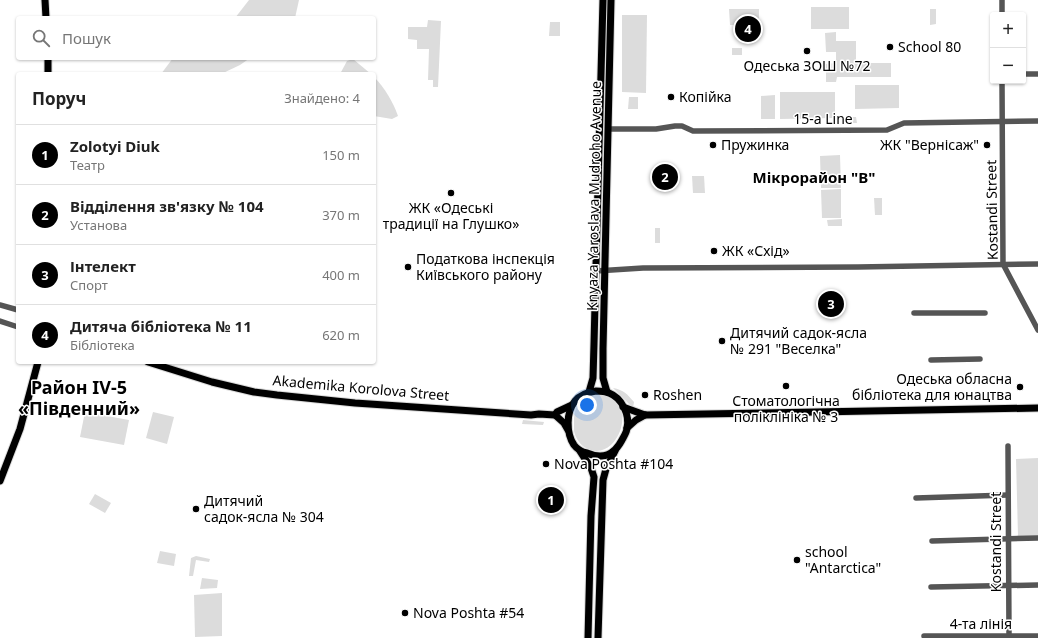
<!DOCTYPE html>
<html lang="uk">
<head>
<meta charset="utf-8">
<style>
  body { margin:0; font-family:"Noto Sans",sans-serif; background:#f2f2f2; color:#222 }
  .controls { position:absolute; right:12px; top:12px; display:grid; overflow:hidden; border-radius:4px; box-shadow:0 1px 3px #0004 }
  .controls button { width:36px; height:36px; display:grid; place-items:center; padding:0; border:0; border-bottom:1px solid #e0e0e0; background:#fff; color:#222; font:20px sans-serif }
  .you { position:absolute; left:587px; top:405px; width:14px; height:14px; margin:-10px; border:3px solid #fff; border-radius:50%; background:#1a73e8; box-shadow:0 0 0 6px #1a73e833 }
  .badge { display:grid; place-items:center; width:26px; height:26px; border-radius:50%; background:#000; color:#fff; font-size:13px; font-weight:700 }
  .pin { position:absolute; translate:-50% -50%; border:2px solid #fff; box-shadow:0 1px 4px #0006 }
  .list { margin:0; padding:0; list-style:none }
  h2 { display:flex; justify-content:space-between; align-items:center; height:52px; margin:0; padding:0 16px; font-size:17px }
  h2 small { font-size:13px; font-weight:400; color:#767676 }
  .list li { display:grid; grid-template-columns:26px 1fr auto; gap:12px; align-items:center; box-sizing:border-box; height:60px; padding:0 16px; border-top:1px solid #e0e0e0 }
  .list b { display:block; font-size:15px; white-space:nowrap }
  .list p { margin:0; font-size:13px; white-space:nowrap; color:#767676 }
  .list em { font-size:13px; font-style:normal; color:#767676 }
  .icon { flex:none; width:22px; height:22px; fill:none; stroke:currentColor; stroke-width:2; stroke-linecap:round; stroke-linejoin:round }
  .map { position:relative; flex:none; width:1038px; height:638px; overflow:hidden }
  .search { position:absolute; background:#fff; box-shadow:0 1px 3px #0004; left:16px; top:16px; width:360px; height:44px; display:flex; align-items:center; gap:10px; box-sizing:border-box; padding:0 14px; border-radius:4px; color:#767676; font-size:15px }
  .panel { position:absolute; background:#fff; box-shadow:0 1px 3px #0004; left:16px; top:72px; width:360px; height:292px; border-radius:4px }
  .map>svg:first-child { display:block }
  .green { fill:#dcdcdc }
  .lines { fill:none; stroke-linecap:round; stroke-linejoin:round }
  .major-casing { stroke:#dbdbdb; stroke-width:9 }
  .minor { stroke:#555; stroke-width:5.5 }
  .major { stroke:#000; stroke-width:7 }
  .poi-dot { fill:#000; stroke:#fff; stroke-width:1.5 }
  .labels { text-anchor:middle; stroke-width:3; stroke-linejoin:round; paint-order:stroke }
  .poi-label { font-size:14px; fill:#000; stroke:#fff; text-anchor:start }
  .street-label { font-size:14px; fill:#000; stroke:#fff }
  .neighbourhood-label { font-size:15px; font-weight:bold; fill:#000; stroke:#fff }
  .district-label { font-size:18px; font-weight:bold; fill:#000; stroke:#fff }
</style>
</head>
<body>
<div class="map">
<svg width="1038" height="638" viewBox="0 0 1038 638">
  <rect width="100%" height="100%" fill="#fff"/>
  <g class="green">
    <path d="M249 0H299L295 18H235Z"/>
    <path d="M606 0H608L606 121H604Z"/>
    <rect x="811" y="7" width="38" height="22"/>
    <path d="M729 9H759V24L730 25Z"/>
    <path d="M930 9H936V24L930 25Z"/>
    <path d="M622 15H647L646 93 622 92Z"/>
    <path d="M428 20 441 21 438 87H433V80H428L429 49H417V40L408 39V27H427Z"/>
    <path d="M550 22H560V36H549Z"/>
    <path d="M836 32V41H856V63H891V77H837L836 82H826V64L836 63V52H826L825 33Z"/>
    <rect x="732" y="48" width="10" height="7"/>
    <path d="M173 58H250L240 65 221 74H161Z"/>
    <path d="M353 59 371 74H340L347 61Z"/>
    <path d="M374 77C385 88 393 102 398 116L392 119 374 116Z"/>
    <path d="M855 85H899V108L855 109Z"/>
    <path d="M780 92H835V118L780 119Z"/>
    <path d="M775 95V119H761V96Z"/>
    <path d="M629 97H638V109H628Z"/>
    <path d="M841 117H856L857 123H841Z"/>
    <path d="M604 133H606L603 263H601Z"/>
    <path d="M840 155 841 188H821L820 156Z"/>
    <path d="M692 176H704L705 193H693Z"/>
    <path d="M841 189V218H822L821 190Z"/>
    <path d="M874 198H882V215H875Z"/>
    <path d="M842 219V226H828L827 220Z"/>
    <rect x="655" y="228" width="5" height="15"/>
    <path d="M839 293 845 303 822 315 818 305Z"/>
    <path d="M613 388C624 390 627 394 634 402L633 408Z"/>
    <path d="M597 394C603 395 609 395 614 399 635 417 613 463 586 448 580 445 575 437 574 431 574 427 574 422 574 419 575 403 582 397 597 394Z"/>
    <path d="M85 412 129 420 124 445 80 437Z"/>
    <path d="M153 412 174 417 167 444 146 438Z"/>
    <path d="M523 420 544 422 543 425 522 424Z"/>
    <path d="M1038 458V536H1018L1016 459Z"/>
    <path d="M95 494 111 503 105 513 89 504Z"/>
    <path d="M160 551 176 554 174 566 157 563Z"/>
    <path d="M196 556 210 559 209 562 196 560 193 576H189L191 558Z"/>
    <path d="M202 578 218 580 217 588 200 589Z"/>
    <path d="M222 593V636L195 637 194 595Z"/>
  </g>
  <g class="lines">
    <g class="major-casing">
      <g id="major">
        <path d="M45 0 46 18"/>
        <path d="M48 58V74"/>
        <path d="M148 362 212 382 254 392 277 395 355 403 531 415 539 414 555 415 564 423 568 430"/>
        <path d="M596 391C600 391 605 391 609 393 622 398 630 415 627 428 627 432 624 436 622 440 614 455 603 460 587 453 582 452 577 449 574 445 566 433 566 412 575 401 580 395 589 392 596 391Z"/>
        <path d="M589 392 593 378 594 344 599 147 603 0"/>
        <path d="M607 392 603 378V349L611 0"/>
        <path d="M623 407 645 415 1038 408"/>
        <path d="M555 415 557 412 572 405"/>
        <path d="M627 428 636 420 645 415"/>
        <path d="M580 451 591 468 594 477 591 516 588 638"/>
        <path d="M0 481 20 429 38 362"/>
        <path d="M598 638 603 480 606 469 615 451"/>
      </g>
    </g>
    <g class="minor">
      <path d="M1002 0V15"/>
      <path d="M1023 74H1038"/>
      <path d="M1002 81 1003 264 1038 330"/>
      <path d="M608 129H656L675 126H682L693 131 887 130 904 123 1038 121"/>
      <path d="M596 271 643 268 858 267 1038 264"/>
      <path d="M0 305 18 310"/>
      <path d="M914 313H985"/>
      <path d="M0 321 18 327"/>
      <path d="M931 360 980 359"/>
      <path d="M1008 446 1009 635 1008 638"/>
      <path d="M916 498 1008 495"/>
      <path d="M932 541 1038 538"/>
      <path d="M931 587 1038 585"/>
      <path d="M924 636H1038"/>
    </g>
    <use href="#major" class="major"/>
  </g>
  <g class="poi-dot">
    <circle cx="890" cy="47" r="4"/>
    <circle cx="807" cy="51" r="4"/>
    <circle cx="671" cy="97" r="4"/>
    <circle cx="713" cy="145" r="4"/>
    <circle cx="987" cy="145" r="4"/>
    <circle cx="451" cy="193" r="4"/>
    <circle cx="714" cy="251" r="4"/>
    <circle cx="408" cy="267" r="4"/>
    <circle cx="722" cy="341" r="4"/>
    <circle cx="786" cy="386" r="4"/>
    <circle cx="1020" cy="387" r="4"/>
    <circle cx="645" cy="395" r="4"/>
    <circle cx="546" cy="464" r="4"/>
    <circle cx="196" cy="509" r="4"/>
    <circle cx="797" cy="560" r="4"/>
    <circle cx="405" cy="613" r="4"/>
  </g>
  <g class="labels">
    <g class="poi-label">
      <text x="898" y="52">School 80</text>
      <text x="807" y="71" text-anchor="middle">Одеська ЗОШ №72</text>
      <text x="679" y="102">Копійка</text>
      <text x="721" y="150">Пружинка</text>
      <text x="979" y="150" text-anchor="end">ЖК "Вернісаж"</text>
      <text x="451" y="213" text-anchor="middle">ЖК «Одеські<tspan x="451" dy="16">традиції на Глушко»</tspan></text>
      <text x="722" y="256">ЖК «Схід»</text>
      <text x="416" y="264">Податкова інспекція<tspan x="416" dy="16">Київського району</tspan></text>
      <text x="730" y="338">Дитячий садок-ясла<tspan x="730" dy="16">№ 291 "Веселка"</tspan></text>
      <text x="1012" y="384" text-anchor="end">Одеська обласна<tspan x="1012" dy="16">бібліотека для юнацтва</tspan></text>
      <text x="653" y="400">Roshen</text>
      <text x="786" y="406" text-anchor="middle">Стоматологічна<tspan x="786" dy="16">поліклініка № 3</tspan></text>
      <text x="554" y="469">Nova Poshta #104</text>
      <text x="204" y="506">Дитячий<tspan x="204" dy="16">садок-ясла № 304</tspan></text>
      <text x="805" y="557">school<tspan x="805" dy="16">"Antarctica"</tspan></text>
      <text x="413" y="618">Nova Poshta #54</text>
    </g>
    <g class="street-label">
      <text x="823" y="124">15-a Line</text>
      <text transform="translate(594 196) rotate(-89)" y="5">Knyaza Yaroslava Mudroho Avenue</text>
      <text transform="translate(992 210) rotate(-91)" y="5">Kostandi Street</text>
      <text transform="translate(361 388) rotate(5)" y="5">Akademika Korolova Street</text>
      <text transform="translate(996 542) rotate(-90)" y="5">Kostandi Street</text>
      <text x="981" y="629">4-та лінія</text>
    </g>
    <g class="neighbourhood-label">
      <text x="814" y="183">Мікрорайон "В"</text>
    </g>
    <g class="district-label">
      <text x="79" y="394">Район IV-5<tspan x="79" dy="21">«Південний»</tspan></text>
    </g>
  </g>
</svg>
<div class="controls">
<button>+</button>
<button>−</button>
</div>
<div class="you"></div>
<div class="pin badge" style="left:551px;top:500px">1</div>
<div class="pin badge" style="left:665px;top:177px">2</div>
<div class="pin badge" style="left:831px;top:304px">3</div>
<div class="pin badge" style="left:748px;top:29px">4</div>
<div class="search"><svg class="icon" aria-label="search" viewBox="0 0 24 24"><circle cx="10" cy="10" r="6"/><path d="M15 15l6 6"/></svg>Пошук</div>
<section class="panel">
<h2>Поруч<small>Знайдено: 4</small></h2>
<ul class="list">
<li><span class="badge">1</span><div><b>Zolotyi Diuk</b><p>Театр</p></div><em>150 m</em></li>
<li><span class="badge">2</span><div><b>Відділення зв'язку № 104</b><p>Установа</p></div><em>370 m</em></li>
<li><span class="badge">3</span><div><b>Інтелект</b><p>Спорт</p></div><em>400 m</em></li>
<li><span class="badge">4</span><div><b>Дитяча бібліотека № 11</b><p>Бібліотека</p></div><em>620 m</em></li>
</ul>
</section>
</div>
</body>
</html>
